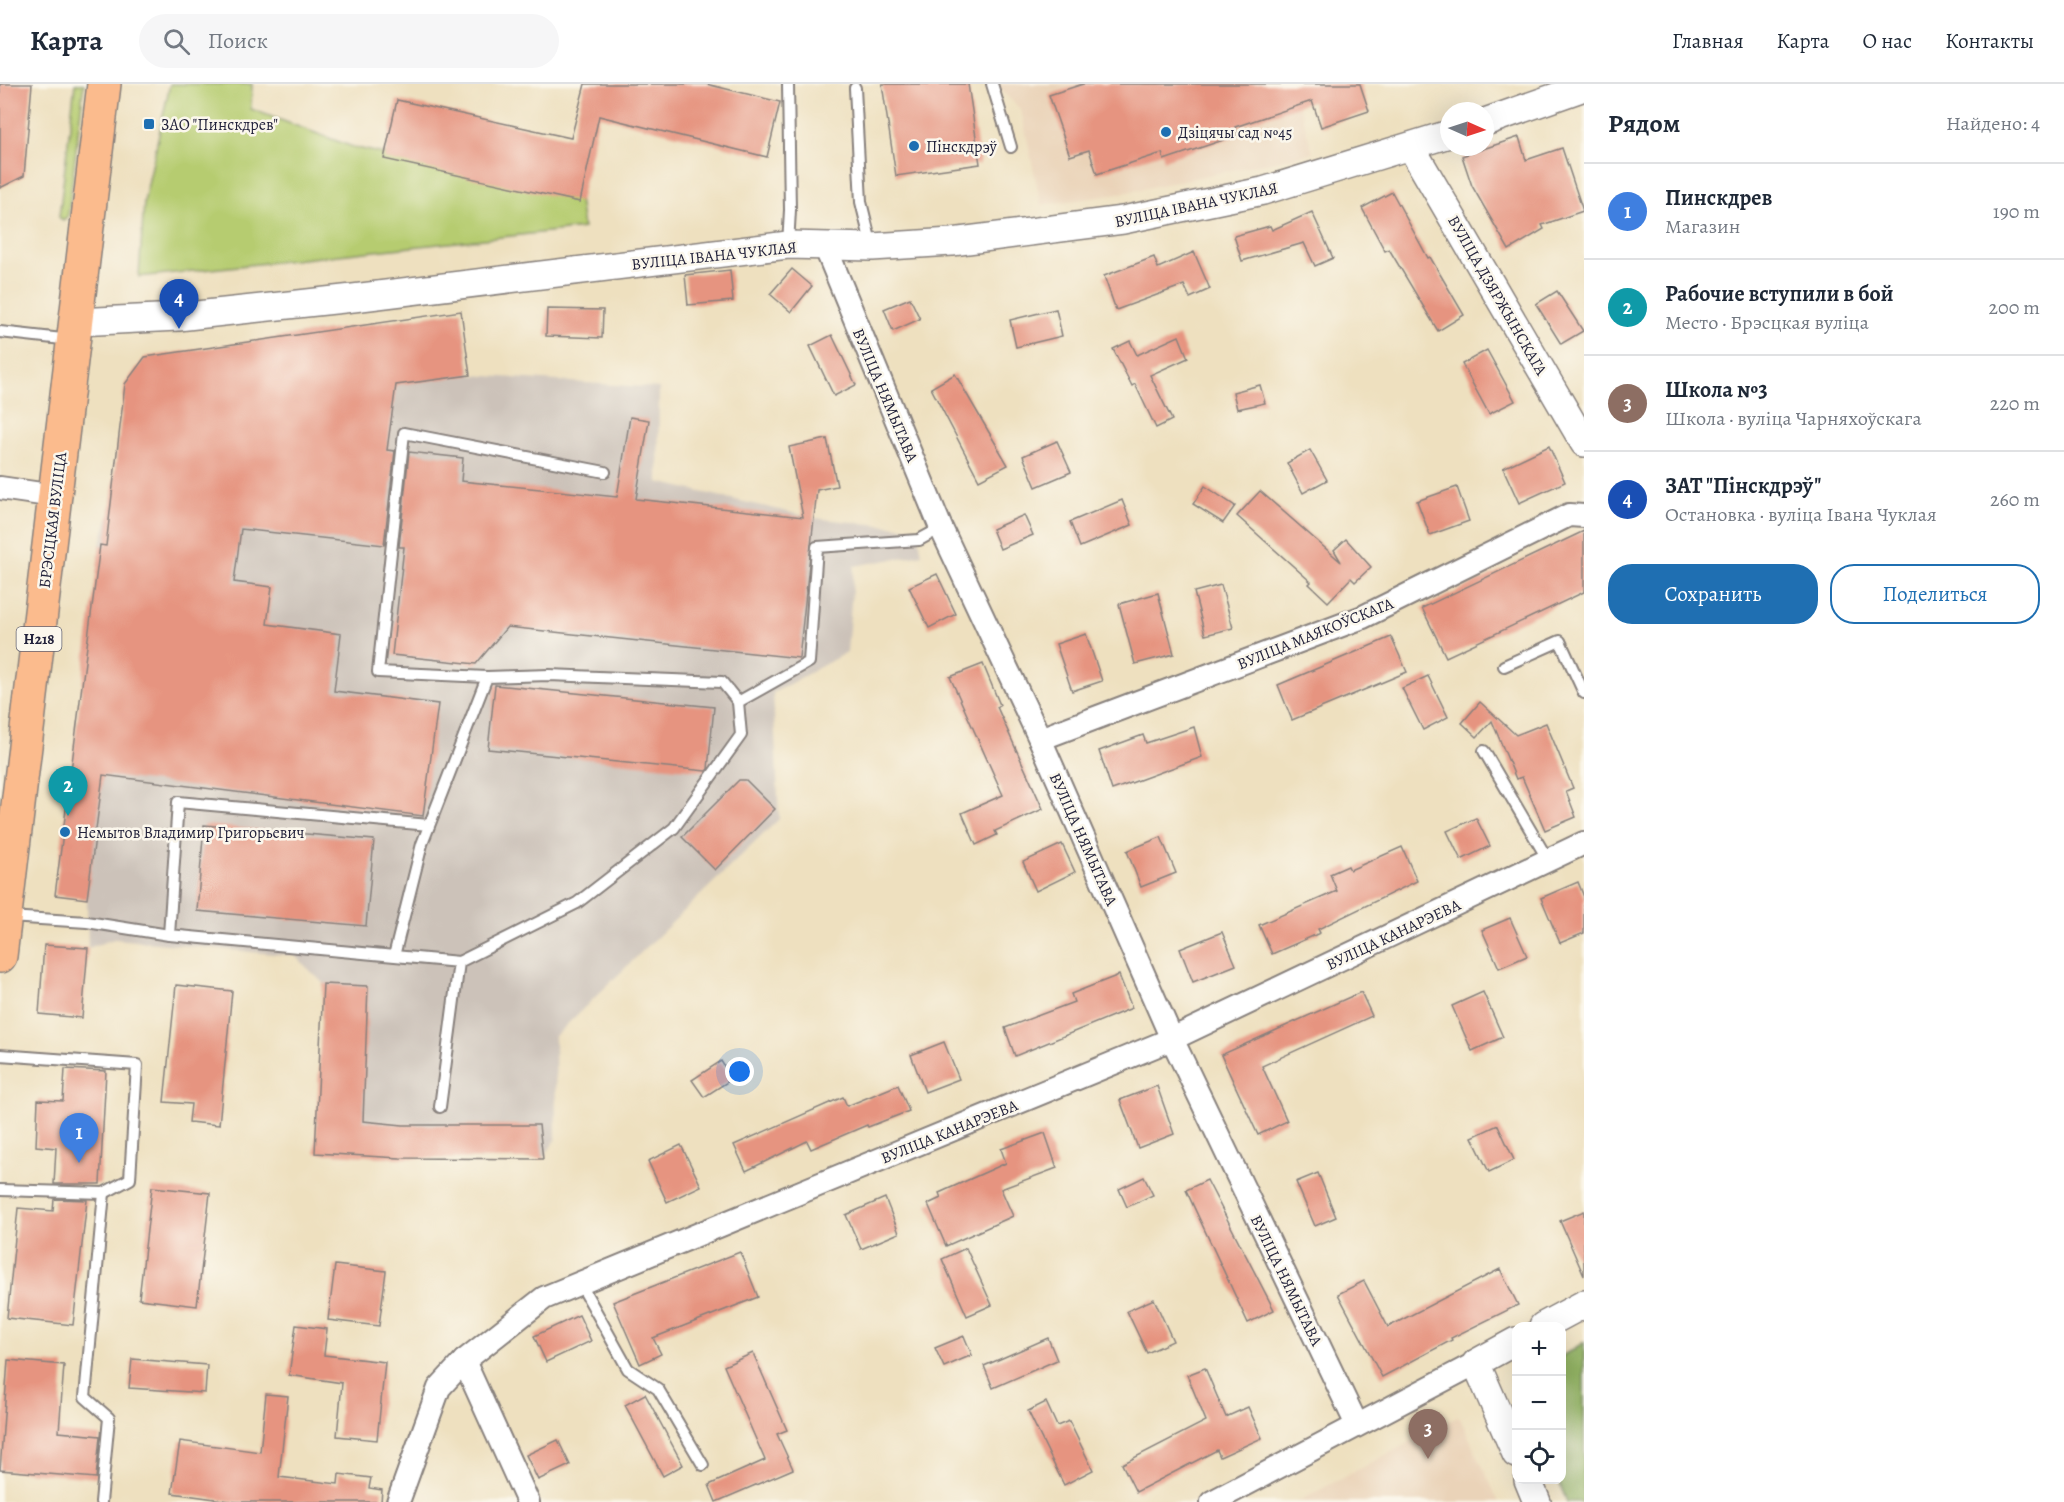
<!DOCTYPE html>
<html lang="ru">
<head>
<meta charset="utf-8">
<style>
  body { margin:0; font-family:Alegreya,serif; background:#f6f6f7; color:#1f2937 }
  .controls { position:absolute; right:18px; bottom:18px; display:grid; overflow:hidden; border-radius:12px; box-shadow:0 6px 24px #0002 }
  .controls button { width:54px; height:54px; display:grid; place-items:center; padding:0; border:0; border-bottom:2px solid #e0e1e3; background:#fff; color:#1f2937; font:30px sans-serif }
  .compass { position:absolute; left:1440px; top:18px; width:54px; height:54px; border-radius:50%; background:#fff; box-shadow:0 6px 24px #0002; rotate:93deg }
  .you { position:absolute; left:740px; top:988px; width:21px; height:21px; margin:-15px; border:4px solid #fff; border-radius:50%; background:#1a73e8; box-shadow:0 0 0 9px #1a73e833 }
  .badge { display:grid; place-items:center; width:39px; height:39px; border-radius:50%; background:#1f6fb2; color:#fff; font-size:20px; font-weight:700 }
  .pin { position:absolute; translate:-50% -50px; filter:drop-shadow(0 2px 3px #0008) }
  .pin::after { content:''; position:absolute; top:32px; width:21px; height:18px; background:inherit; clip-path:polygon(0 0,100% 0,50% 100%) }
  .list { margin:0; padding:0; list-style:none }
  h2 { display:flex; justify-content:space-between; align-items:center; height:78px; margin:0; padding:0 24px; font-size:26px }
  h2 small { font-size:20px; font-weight:400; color:#747a83 }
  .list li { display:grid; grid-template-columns:39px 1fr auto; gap:18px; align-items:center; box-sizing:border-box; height:96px; padding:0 24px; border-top:2px solid #e0e1e3 }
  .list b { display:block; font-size:22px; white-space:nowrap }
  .list p { margin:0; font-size:20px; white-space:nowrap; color:#747a83 }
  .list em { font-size:20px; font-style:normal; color:#747a83 }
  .actions { display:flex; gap:12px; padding:18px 24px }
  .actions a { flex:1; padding:14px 0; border:2px solid #1f6fb2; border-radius:24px; text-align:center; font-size:21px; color:#1f6fb2 }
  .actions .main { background:#1f6fb2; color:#fff }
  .icon { flex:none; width:33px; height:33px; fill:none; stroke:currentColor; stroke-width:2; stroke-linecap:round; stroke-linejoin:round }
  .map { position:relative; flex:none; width:1584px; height:1418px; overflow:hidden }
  header { display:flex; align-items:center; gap:36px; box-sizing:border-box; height:84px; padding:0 30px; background:#fff; border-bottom:2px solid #e0e1e3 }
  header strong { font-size:28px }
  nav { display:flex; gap:33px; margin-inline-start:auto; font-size:21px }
  .search { width:420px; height:54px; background:#f6f6f7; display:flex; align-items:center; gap:15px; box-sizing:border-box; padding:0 21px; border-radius:33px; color:#747a83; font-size:22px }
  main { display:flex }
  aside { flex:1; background:#fff }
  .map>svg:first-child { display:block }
  .built { fill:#ead3b8 }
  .industrial { fill:#ccc2b9 }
  .green { fill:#b6cc70; stroke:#6c7756; stroke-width:1.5 }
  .forest { fill:#90b062; stroke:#59694e; stroke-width:1.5 }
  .building { fill:#e69480 }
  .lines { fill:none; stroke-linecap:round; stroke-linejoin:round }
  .service-casing { stroke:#88817d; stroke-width:14 }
  .minor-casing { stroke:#88817d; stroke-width:26 }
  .tertiary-casing { stroke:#88817d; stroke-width:30 }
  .primary-casing { stroke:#88817d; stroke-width:36 }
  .service { stroke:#fff; stroke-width:10 }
  .minor { stroke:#fff; stroke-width:22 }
  .tertiary { stroke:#fff; stroke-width:27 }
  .primary { stroke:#fbbb8d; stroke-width:33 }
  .poi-dot { fill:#1f6fb2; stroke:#fbf7ec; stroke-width:2 }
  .labels { text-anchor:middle; stroke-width:5; stroke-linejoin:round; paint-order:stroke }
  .shield { fill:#fbf7ec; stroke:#636270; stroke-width:1.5 }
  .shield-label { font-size:15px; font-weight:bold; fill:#22223b }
  .poi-label { font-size:16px; fill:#22223b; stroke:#fbf7ec; text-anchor:start }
  .street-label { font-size:16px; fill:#22223b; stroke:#fbf7ec }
</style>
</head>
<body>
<header>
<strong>Карта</strong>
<div class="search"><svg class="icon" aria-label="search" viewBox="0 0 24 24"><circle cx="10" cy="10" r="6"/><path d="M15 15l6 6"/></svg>Поиск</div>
<nav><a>Главная</a><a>Карта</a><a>О нас</a><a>Контакты</a></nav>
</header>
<main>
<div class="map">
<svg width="1584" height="1418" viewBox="0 0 1584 1418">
  <rect width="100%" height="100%" fill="#fbf7ec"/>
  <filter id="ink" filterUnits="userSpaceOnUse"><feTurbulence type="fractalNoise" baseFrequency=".0167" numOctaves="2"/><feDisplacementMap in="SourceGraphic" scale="12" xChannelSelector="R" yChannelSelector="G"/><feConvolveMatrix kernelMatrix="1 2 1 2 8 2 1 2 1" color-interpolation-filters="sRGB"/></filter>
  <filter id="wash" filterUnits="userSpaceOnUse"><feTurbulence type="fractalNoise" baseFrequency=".008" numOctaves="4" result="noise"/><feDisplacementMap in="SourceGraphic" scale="24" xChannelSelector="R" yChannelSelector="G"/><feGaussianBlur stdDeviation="1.35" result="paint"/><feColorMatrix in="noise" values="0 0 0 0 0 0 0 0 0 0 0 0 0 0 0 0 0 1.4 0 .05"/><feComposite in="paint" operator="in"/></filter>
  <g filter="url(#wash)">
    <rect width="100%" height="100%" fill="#eee0bf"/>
    <g class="built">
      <path d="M995 0H1293L1313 69 1113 111 1041 121 1021 26Z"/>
      <path d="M1459 1332 1499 1418H1297Z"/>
    </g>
    <path class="industrial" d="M461 227 471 291 659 304 658 398 814 434 917 445 922 470 854 482 847 568 773 609 779 735 555 952 556 1055 543 1075 400 1074 315 1069 323 899 295 872 114 855 88 864 87 815 55 811 100 461 110 428 125 300 145 273Z"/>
    <g class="green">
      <path d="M75 0H84L68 132 63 137 59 133Z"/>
      <path d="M170 0H252L251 25 353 63 579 114 583 144 139 193 144 118Z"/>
    </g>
    <path class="forest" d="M1584 1258V1418H1567L1558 1396H1562V1272Z"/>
    <g id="blocks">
      <g class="building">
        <path d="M0 0H32L24 92 0 104Z"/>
        <path d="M585 0H706L780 18 767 73 599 32 580 118 384 75 397 16 571 54Z"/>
        <path d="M882 0H968L980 80 896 92Z"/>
        <path d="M1083 0H1360L1369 27 1321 43 1312 17 1235 43 1238 51 1164 76 1162 69 1097 90 1089 66 1070 72 1049 11Z"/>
        <path d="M1519 53 1526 76 1562 64 1583 127 1542 141 1544 145 1509 166 1472 102 1462 72Z"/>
        <path d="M1392 108 1428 174 1430 173 1464 231 1438 247 1389 165 1385 167 1362 124Z"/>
        <path d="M1312 128 1333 174 1315 182 1304 159 1242 177 1234 152 1270 142 1272 146Z"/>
        <path d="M1194 168 1210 205 1190 214 1184 201 1116 226 1104 192 1154 173 1158 184Z"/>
        <path d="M792 185 812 202 791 228 770 210Z"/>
        <path d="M730 186 733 217 688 221 685 191Z"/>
        <path d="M1557 207 1583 247 1561 260 1536 220Z"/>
        <path d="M910 214 920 235 893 247 884 225Z"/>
        <path d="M547 225 603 226 602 254 546 252Z"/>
        <path d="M1056 225 1062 252 1016 263 1010 236Z"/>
        <path d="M461 227 470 291 396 301 387 366 395 367 384 461 241 445 234 498 272 503 267 540 341 550 334 607 438 620 423 732 103 691 87 815 55 811 100 461 106 462 125 300 145 273Z"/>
        <path d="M832 251 856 301 834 312 810 262Z"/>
        <path d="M1179 252 1188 274 1150 291 1172 336 1156 344 1135 300 1132 302 1113 265 1130 257 1137 271Z"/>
        <path d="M1487 266 1515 317 1489 330 1462 280Z"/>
        <path d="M955 290 1008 381 979 396 931 304Z"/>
        <path d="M1260 301 1265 319 1237 325 1233 308Z"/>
        <path d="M630 333 649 336 636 415 803 433 789 363 827 355 837 402 817 406 799 574 507 543 476 580 392 571 404 463H399L409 368 463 374 461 397 617 413Z"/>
        <path d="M1057 357 1071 388 1036 403 1023 372Z"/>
        <path d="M1549 362 1565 398 1519 419 1503 384Z"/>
        <path d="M1310 366 1327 396 1303 409 1287 379Z"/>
        <path d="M1205 402 1235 422 1223 439 1193 420Z"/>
        <path d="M1457 403 1469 437 1430 451 1417 417Z"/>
        <path d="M1260 407 1341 478 1334 466 1346 455 1371 483 1355 498 1351 494 1328 518 1309 500 1311 498 1237 432Z"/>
        <path d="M1122 416 1132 441 1080 463 1070 438Z"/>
        <path d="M1024 431 1033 451 1000 465 992 445Z"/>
        <path d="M1584 447V508L1446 573 1422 524Z"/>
        <path d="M937 490 956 530 929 544 909 503Z"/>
        <path d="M1221 501 1233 544 1205 551 1194 508Z"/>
        <path d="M1158 509 1174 570 1135 580 1119 520Z"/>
        <path d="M1086 550 1102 597 1072 607 1056 560Z"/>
        <path d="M1391 553 1407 588 1292 636 1278 601Z"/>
        <path d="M983 580 1000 621 997 623 1043 725 995 747 997 751 976 761 962 729 1003 711 950 593Z"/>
        <path d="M1428 592 1448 633 1423 646 1402 604Z"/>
        <path d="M495 601 714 623 708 685 706 687 488 665Z"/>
        <path d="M1480 618 1516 651 1546 639 1573 704 1566 707 1576 733 1545 746 1522 693 1516 695 1492 637 1477 653 1462 639Z"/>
        <path d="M1194 643 1202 673 1112 706 1099 667 1143 651 1146 659Z"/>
        <path d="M739 696H746L775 725 715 786 682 753Z"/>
        <path d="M1476 734 1490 762 1461 776 1447 747Z"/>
        <path d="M204 741 374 756 366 842 197 827Z"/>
        <path d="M1161 753 1176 789 1141 803 1127 767Z"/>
        <path d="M1062 760 1075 788 1036 807 1023 778Z"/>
        <path d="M1402 763 1417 797 1318 845 1320 849 1272 870 1259 841 1337 807 1330 790 1348 782 1350 786Z"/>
        <path d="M1578 798 1584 813V849L1560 859 1541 814Z"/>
        <path d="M1510 834 1527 872 1499 884 1482 846Z"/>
        <path d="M1222 848 1236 881 1193 898 1180 865Z"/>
        <path d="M44 861 88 864 82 934 39 930Z"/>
        <path d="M1119 891 1132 924 1015 972 1005 944 1074 918 1071 910Z"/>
        <path d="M323 900 368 902 363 1037 403 1041H539L543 1075 400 1074 315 1069Z"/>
        <path d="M176 901 232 907 219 1041 189 1038 191 1020 164 1018Z"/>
        <path d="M1361 908 1372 932 1262 982 1287 1037 1258 1051 1221 971Z"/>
        <path d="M1483 908 1503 953 1472 967 1452 922Z"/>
        <path d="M944 958 959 995 925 1008 911 971Z"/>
        <path d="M721 977 732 995 704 1013 692 996Z"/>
        <path d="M65 985 106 987 100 1100H54L56 1064 36 1062 38 1016 63 1017Z"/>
        <path d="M898 1001 909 1027 868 1043 867 1041 811 1065 807 1057 746 1087 734 1061 843 1013 847 1022Z"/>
        <path d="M1157 1002 1174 1050 1138 1064 1120 1016Z"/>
        <path d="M1498 1041 1514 1076 1489 1088 1472 1053Z"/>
        <path d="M1045 1049 1057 1084 1001 1105 1013 1132 946 1162 928 1120 941 1114 939 1109 1006 1079 1001 1065Z"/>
        <path d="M681 1061 701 1102 667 1118 648 1077Z"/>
        <path d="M1318 1089 1336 1133 1315 1142 1296 1098Z"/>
        <path d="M1144 1093 1153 1111 1127 1123 1119 1105Z"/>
        <path d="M1207 1096 1274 1226 1248 1239 1186 1106Z"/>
        <path d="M152 1103 210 1109 197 1222 139 1215Z"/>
        <path d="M885 1114 899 1149 861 1165 846 1131Z"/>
        <path d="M54 1115 87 1116 73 1241 7 1234 18 1124 53 1127Z"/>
        <path d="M1584 1127V1192L1560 1137Z"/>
        <path d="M966 1164 992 1221 967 1232 942 1175Z"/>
        <path d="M740 1168 758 1213 653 1254 661 1270 640 1280 613 1218Z"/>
        <path d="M335 1181 386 1187 379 1242 328 1236Z"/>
        <path d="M1500 1185 1518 1221 1451 1254 1452 1256 1382 1293 1338 1210 1364 1197 1388 1243Z"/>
        <path d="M1154 1215 1173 1257 1147 1269 1127 1227Z"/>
        <path d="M579 1231 591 1257 546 1278 534 1252Z"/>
        <path d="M296 1241 327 1245 324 1271 385 1278 377 1356 337 1352 342 1299 289 1291Z"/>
        <path d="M964 1252 972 1271 944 1283 935 1264Z"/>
        <path d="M1048 1254 1057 1276 993 1304 984 1282Z"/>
        <path d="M753 1269 787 1346 777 1350 793 1385 716 1418 709 1401 765 1376 724 1282Z"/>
        <path d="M132 1275 207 1281 205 1309 129 1304Z"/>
        <path d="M8 1276 64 1281 59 1348 100 1352 96 1394 0 1386Z"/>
        <path d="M1205 1284 1226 1333 1248 1323 1262 1354 1220 1373 1217 1366 1136 1408 1122 1380 1206 1337 1187 1291Z"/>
        <path d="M266 1310 288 1312 279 1393 338 1400 339 1390 371 1394 369 1404 382 1406 381 1418H237L172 1409 180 1357 260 1368Z"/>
        <path d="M645 1310 683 1381 663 1392 625 1321Z"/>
        <path d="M1046 1318 1057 1342 1069 1337 1093 1386 1064 1401 1028 1327Z"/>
        <path d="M558 1356 570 1381 538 1396 526 1371Z"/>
      </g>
    </g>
  </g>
  <g filter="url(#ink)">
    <use href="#blocks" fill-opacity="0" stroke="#88817d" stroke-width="1.5"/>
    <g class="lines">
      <g class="service-casing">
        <g id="service">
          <path d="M788 0 790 126 788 161"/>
          <path d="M992 0 1011 63"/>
          <path d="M855 4 861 118 872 163"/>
          <path d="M0 248 71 256"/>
          <path d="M1504 582 1560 557 1584 609"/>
          <path d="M487 593 378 588 404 349 605 388"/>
          <path d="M738 618 809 578 817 463 919 456 941 444"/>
          <path d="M1484 667 1548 776"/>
          <path d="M9 833 87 838 169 851 459 878 577 819 674 744 741 651 738 618 722 598 549 591 487 593 422 760 394 872"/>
          <path d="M169 851 178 718 429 741"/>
          <path d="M0 971 137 981 130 1095 104 1109 0 1106"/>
          <path d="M440 1023 459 878"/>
          <path d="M580 1199 628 1285 658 1305 703 1381"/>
          <path d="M101 1418 109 1334 85 1313 104 1109"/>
        </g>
      </g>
      <g class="minor-casing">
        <g id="minor">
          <path d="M825 162 941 444 1040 655 1172 955 1357 1341"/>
          <path d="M0 404 55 412"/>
          <path d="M1040 655 1363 533 1569 431 1584 432"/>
          <path d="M464 1277 528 1418"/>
          <path d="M398 1418 439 1304 464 1277 544 1214 1172 955 1584 759"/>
          <path d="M1212 1418 1476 1279"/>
        </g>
      </g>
      <g class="tertiary-casing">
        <g id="tertiary">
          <path d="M1485 38 1584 3"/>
          <path d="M1411 63 1584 359"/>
          <path d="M77 238 178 233 353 214 788 161 872 163 952 158 1123 136 1263 107 1449 50"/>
          <path d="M1543 1242 1584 1220"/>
          <path d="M1516 1257 1476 1279 1516 1370"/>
          <path d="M1528 1396 1537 1418"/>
        </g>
      </g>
      <g class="primary-casing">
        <path id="primary" d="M0 872 104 0"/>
      </g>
      <use href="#service" class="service"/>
      <use href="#minor" class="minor"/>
      <use href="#tertiary" class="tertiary"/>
      <use href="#primary" class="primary"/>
    </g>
  </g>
  <g class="poi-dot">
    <rect x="143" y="34" width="12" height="12" rx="3"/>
    <circle cx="1166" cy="48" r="6"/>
    <circle cx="914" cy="62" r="6"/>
    <circle cx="65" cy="748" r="6"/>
  </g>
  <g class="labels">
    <rect class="shield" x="16.5" y="543" width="45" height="24" rx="4.5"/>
    <g class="shield-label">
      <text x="39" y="560">Н218</text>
    </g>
    <g class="poi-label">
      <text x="161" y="46">ЗАО "Пинскдрев"</text>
      <text x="1178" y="54">Дзіцячы сад №45</text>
      <text x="926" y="68">Пінскдрэў</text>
      <text x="77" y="754">Немытов Владимир Григорьевич</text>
    </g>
    <g class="street-label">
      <text transform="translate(1196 120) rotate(-12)" y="6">ВУЛІЦА ІВАНА ЧУКЛАЯ</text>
      <text transform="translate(714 171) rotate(-6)" y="6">ВУЛІЦА ІВАНА ЧУКЛАЯ</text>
      <text transform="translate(1498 211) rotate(60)" y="6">ВУЛІЦА ДЗЯРЖЫНСКАГА</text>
      <text transform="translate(886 311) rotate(67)" y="6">ВУЛІЦА НЯМЫТАВА</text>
      <text transform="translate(52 436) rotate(-83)" y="6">БРЭСЦКАЯ ВУЛІЦА</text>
      <text transform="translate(1315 549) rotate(-22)" y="6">ВУЛІЦА МАЯКОЎСКАГА</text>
      <text transform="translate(1084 755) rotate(66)" y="6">ВУЛІЦА НЯМЫТАВА</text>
      <text transform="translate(1393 850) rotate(-25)" y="6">ВУЛІЦА КАНАРЭЕВА</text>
      <text transform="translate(949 1047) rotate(-22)" y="6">ВУЛІЦА КАНАРЭЕВА</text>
      <text transform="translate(1287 1196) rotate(64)" y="6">ВУЛІЦА НЯМЫТАВА</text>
    </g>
  </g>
</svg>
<div class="controls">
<button>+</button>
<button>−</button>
<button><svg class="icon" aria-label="locate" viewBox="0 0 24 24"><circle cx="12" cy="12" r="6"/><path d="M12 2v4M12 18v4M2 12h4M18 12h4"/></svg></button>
</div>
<svg class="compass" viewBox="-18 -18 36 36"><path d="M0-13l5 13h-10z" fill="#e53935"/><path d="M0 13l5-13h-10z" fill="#747a83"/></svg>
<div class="you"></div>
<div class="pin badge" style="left:79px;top:1079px;background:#3f7fe0">1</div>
<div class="pin badge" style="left:68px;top:732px;background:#0f9aa8">2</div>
<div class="pin badge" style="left:1428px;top:1375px;background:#8d6e63">3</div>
<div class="pin badge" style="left:179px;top:245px;background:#1a4fb4">4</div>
</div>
<aside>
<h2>Рядом<small>Найдено: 4</small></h2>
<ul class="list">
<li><span class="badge" style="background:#3f7fe0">1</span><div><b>Пинскдрев</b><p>Магазин</p></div><em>190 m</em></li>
<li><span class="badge" style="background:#0f9aa8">2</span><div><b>Рабочие вступили в бой</b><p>Место · Брэсцкая вуліца</p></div><em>200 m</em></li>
<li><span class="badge" style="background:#8d6e63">3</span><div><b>Школа №3</b><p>Школа · вуліца Чарняхоўскага</p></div><em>220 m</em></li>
<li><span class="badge" style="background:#1a4fb4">4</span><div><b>ЗАТ &quot;Пінскдрэў&quot;</b><p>Остановка · вуліца Івана Чуклая</p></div><em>260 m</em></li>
</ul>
<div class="actions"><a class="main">Сохранить</a><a>Поделиться</a></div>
</aside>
</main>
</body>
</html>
